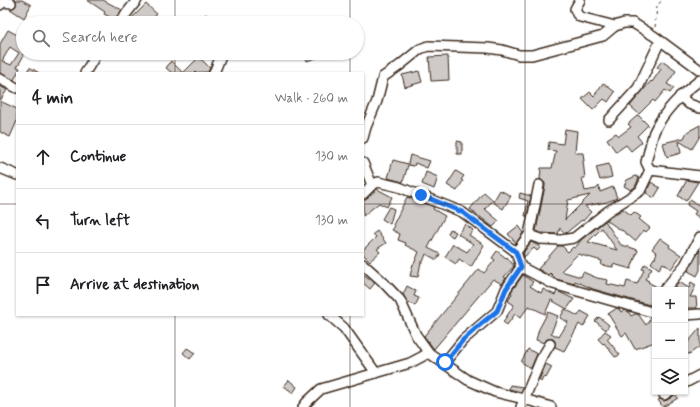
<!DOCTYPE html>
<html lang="en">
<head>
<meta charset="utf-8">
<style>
  body { margin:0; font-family:Mynerve,sans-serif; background:#f2f2f2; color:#202124 }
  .controls { position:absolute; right:12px; bottom:12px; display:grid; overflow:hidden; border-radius:0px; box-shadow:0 1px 3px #0004 }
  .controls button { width:36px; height:36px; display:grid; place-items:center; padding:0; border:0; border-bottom:1px solid #e0e0e0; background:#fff; color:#202124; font:20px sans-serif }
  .stop { position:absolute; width:12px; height:12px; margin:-9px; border:3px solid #1a73e8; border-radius:50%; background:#fff }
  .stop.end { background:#1a73e8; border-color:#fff; box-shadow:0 1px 4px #0008 }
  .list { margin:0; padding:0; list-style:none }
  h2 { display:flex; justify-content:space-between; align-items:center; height:52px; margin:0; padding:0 16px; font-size:17px }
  h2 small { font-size:13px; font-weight:400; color:#757577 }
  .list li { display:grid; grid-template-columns:26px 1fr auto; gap:12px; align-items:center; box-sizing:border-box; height:64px; padding:0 16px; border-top:1px solid #e0e0e0 }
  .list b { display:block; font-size:15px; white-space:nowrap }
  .list em { font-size:13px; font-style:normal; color:#757577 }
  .icon { flex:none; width:22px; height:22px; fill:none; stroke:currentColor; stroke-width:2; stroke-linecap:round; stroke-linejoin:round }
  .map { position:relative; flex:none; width:700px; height:407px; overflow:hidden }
  .search { position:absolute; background:#fff; box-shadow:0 1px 3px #0004; left:16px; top:16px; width:348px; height:44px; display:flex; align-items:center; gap:10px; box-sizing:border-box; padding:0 14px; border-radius:22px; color:#757577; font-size:15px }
  .panel { position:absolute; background:#fff; box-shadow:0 1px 3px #0004; left:16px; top:72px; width:348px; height:244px; border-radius:0px }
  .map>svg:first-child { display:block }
  .building { fill:#cfcac7; stroke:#3b2a1e; fill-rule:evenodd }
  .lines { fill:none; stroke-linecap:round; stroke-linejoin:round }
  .minor-casing { stroke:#3b2a1e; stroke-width:12 }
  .path { stroke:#3b2a1e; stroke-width:1; stroke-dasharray:3 3; stroke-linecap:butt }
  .minor { stroke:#fff; stroke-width:9 }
  .route { stroke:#1a73e8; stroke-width:5 }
  .grid { fill:none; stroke:#3b2a1e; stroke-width:1; stroke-opacity:0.55 }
</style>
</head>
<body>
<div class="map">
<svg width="700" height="407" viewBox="0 0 700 407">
  <rect width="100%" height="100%" fill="#fff"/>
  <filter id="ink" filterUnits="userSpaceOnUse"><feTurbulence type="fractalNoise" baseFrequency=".025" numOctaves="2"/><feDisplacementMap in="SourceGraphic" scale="8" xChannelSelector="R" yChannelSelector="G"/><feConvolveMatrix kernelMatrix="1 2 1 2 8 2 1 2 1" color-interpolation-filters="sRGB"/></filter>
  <g filter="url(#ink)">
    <g class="building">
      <path d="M16 0H22L31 5 24 18 10 9 16 6Z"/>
      <path d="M87 0H103L122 10 114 19 104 14 105 12Z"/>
      <path d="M146 4 157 14 149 23H127Z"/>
      <path d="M206 14 211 20 208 23H201L199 20Z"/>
      <path d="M8 30 23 38V57L17 67 20 68 14 80 0 73V44ZM10 47 19 53 11 65 2 61Z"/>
      <path d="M315 53 316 58 307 61 305 55Z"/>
      <path d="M448 56 449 80 431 81 429 57Z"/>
      <path d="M199 57 210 68 208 72 183 73Z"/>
      <path d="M171 61 183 73H172L166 68Z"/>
      <path d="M662 61 676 71 667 84 674 88 670 93 665 90 655 102 653 100 639 114 630 106 651 81 652 82 661 69 657 67Z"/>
      <path d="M29 68H31L39 73H26Z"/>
      <path d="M419 71 422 82 405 87 402 75Z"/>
      <path d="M603 83 615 92 608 102 604 99 593 110 582 99 590 92 594 96Z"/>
      <path d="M0 86 7 90 0 101 17 109V121L10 137 0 132Z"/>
      <path d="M638 115 648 125 637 136 642 142 631 151 626 145 616 152 607 139 616 133 619 136 631 127 628 124Z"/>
      <path d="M700 125V136L692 149 679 141 681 153 667 157 663 143 684 138 687 132Z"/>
      <path d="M565 129 577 131 575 152 576 153H583L584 161H583L585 178H582L585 191 596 189 599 186 600 192 613 187 617 198 607 202 585 206 591 212 583 221 582 220 566 233H564L560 228 558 234 541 233 536 231 545 186V183L540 179 541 168H552L556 151 548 150 549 142 563 144ZM590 195 565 220 568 200Z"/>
      <path d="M457 141 462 142V154H457Z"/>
      <path d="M410 155 430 161 427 168 415 163 414 166 408 165 403 182 388 178 393 160 408 164Z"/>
      <path d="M609 164 612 177 600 180 596 167Z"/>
      <path d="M456 171 464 176 461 180 463 181 457 191 447 185Z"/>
      <path d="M426 172 438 177 434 189 422 184Z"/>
      <path d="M636 176 639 178 635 187 631 190 624 186 627 180Z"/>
      <path d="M687 180 698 182 686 201 678 196Z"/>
      <path d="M651 182 660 188 654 198 646 193Z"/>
      <path d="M377 189 392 197 387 207 379 203 363 216V201Z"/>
      <path d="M500 190 511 196 503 209 493 202Z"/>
      <path d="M484 192 493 200 485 209 499 221 493 227 470 209Z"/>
      <path d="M520 193 531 196 527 216H525L528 201 519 198Z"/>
      <path d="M407 197 434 207 433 209 445 216 428 248 440 254 437 260 426 254 423 262H421L418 277 410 276 413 264H414L419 252 405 245 406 243 398 240 400 234 392 230 395 226 393 225Z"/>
      <path d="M690 200 700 206V218L694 214 696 211 687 205Z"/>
      <path d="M389 207 394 209 390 224 382 219Z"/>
      <path d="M623 209 631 215 634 212 641 217 639 219 650 228 646 232 644 230 635 241 622 230V231L606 220Z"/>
      <path d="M605 221 621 245 629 247 638 250 631 269 613 264V267L601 265 602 261 578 254 561 271 581 277 583 272 597 278 608 280 607 284 625 288 627 281 637 284 644 270 642 269 645 264 652 268 645 279 649 281 648 282 659 288 658 290H655V297L653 296 650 305 593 289 575 281 574 284 556 279 550 273 548 275 538 269 558 246H562L568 252 573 247 575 248 582 239ZM602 228 617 250 588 242Z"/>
      <path d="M465 224 473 230 469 235 484 245 471 267 459 259 456 264 445 257 453 244 467 252 473 244 458 234Z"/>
      <path d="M518 226 523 233 516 243 508 234Z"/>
      <path d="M450 229 456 232 453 237 448 234Z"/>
      <path d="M377 231 386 243 377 249 380 252 370 261 363 254V250L376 237 373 234Z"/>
      <path d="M660 238 670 245 669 247 681 255 671 269 663 263 659 269 651 263 654 258H656L655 257 657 253 652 249Z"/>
      <path d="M531 242 541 247 537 251 534 248 524 257 523 253Z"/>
      <path d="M700 250V270L697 276 688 271Z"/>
      <path d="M497 251 506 258 507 257 514 266 504 277 506 278 502 284 493 279 434 349 424 336 479 269 484 273 495 260 492 258Z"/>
      <path d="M363 274 375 283 370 289 363 283Z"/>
      <path d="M523 275 533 282 530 286 541 293 543 289 555 295 557 291 574 299 567 309 551 300 545 314 529 306 520 318 515 314 507 325 503 322 514 305 508 301 512 294 511 292Z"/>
      <path d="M679 282 689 288 691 282 696 285 690 297H696L697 308H685V290H672Z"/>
      <path d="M407 286 416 291 414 296 419 298 415 306 410 303 409 304 403 295Z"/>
      <path d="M617 308 619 309 621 312 624 310 628 311 631 316 635 314H638L646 325 651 318 655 319V342L635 349 626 333 622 336 608 314Z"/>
      <path d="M565 309 578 316 581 311 590 316 583 327 579 324 564 351 555 347V341L553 339H547L544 343 536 340 539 329 548 312 558 316 551 333 559 337 568 322 560 318Z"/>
      <path d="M599 317 609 325 606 330 595 321Z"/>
      <path d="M700 328V346L691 353 685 355V346Z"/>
      <path d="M605 331 611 335 607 339 620 355 615 357 604 343 603 344 598 339Z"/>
      <path d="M187 348 195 353 190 359 183 353Z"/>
      <path d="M528 349 537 354 531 368 521 362Z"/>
      <path d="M546 364 552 367 546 378 544 376 541 382 539 380Z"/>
      <path d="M289 380 297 387 293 393 284 386Z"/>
      <path d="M510 385 523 387 521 392 509 389Z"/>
      <path d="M675 394 678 398 663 407 658 400 660 399 664 401 667 400 672 397Z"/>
    </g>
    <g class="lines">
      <g class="minor-casing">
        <g id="minor">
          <path d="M580 0 575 9 577 14 580 17 615 26"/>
          <path d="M0 5 4 2 11 3"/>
          <path d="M119 23 137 0"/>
          <path d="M85 73 97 53"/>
          <path d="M214 73 222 53"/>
          <path d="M0 79 17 88"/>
          <path d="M680 96 689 104 700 108"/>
          <path d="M609 120 638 88 660 41"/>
          <path d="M363 138 366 127 377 101 383 77 399 66 420 49 428 46 488 48 502 50 519 55H532L603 36 615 26 624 23H633L654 36 700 70"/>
          <path d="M363 163 372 185"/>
          <path d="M0 168 17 175"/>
          <path d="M650 170 646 162C649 152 651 141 654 132 664 110 682 94 700 80"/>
          <path d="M363 194 372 185 378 182 399 187 462 212 516 252 521 267 553 284 655 313"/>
          <path d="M529 235 539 185"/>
          <path d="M516 252 529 235 540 239 561 240 574 238 608 211 640 191 650 170 700 176"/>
          <path d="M363 264 382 281 400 300 416 335 429 353 468 380 495 392 524 399 551 407"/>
          <path d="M664 290 685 265 700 237"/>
          <path d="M329 315 344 328 376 373"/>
          <path d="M685 315 700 314"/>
          <path d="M445 362 463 340 497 311 506 289 521 267"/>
          <path d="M685 383 700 375"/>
          <path d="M664 395 669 392"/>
          <path d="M303 407 307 402 321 389 410 363 429 353"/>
          <path d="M521 407 541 359 550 344"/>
        </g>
      </g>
      <path class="path" d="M655 27 657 6 662 0"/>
      <use href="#minor" class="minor"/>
    </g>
  </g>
  <g class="lines" filter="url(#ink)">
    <path class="route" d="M421 195 462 212 516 252 521 267 506 289 497 311 481 324 463 340 445 362"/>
  </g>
  <path class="grid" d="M175 0V23M350 0V23M525 0V407M175 53V73M350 53V73M0 204H17M363 204H700M175 315V407M350 315V407"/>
</svg>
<div class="controls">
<button>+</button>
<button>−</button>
<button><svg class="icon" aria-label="layers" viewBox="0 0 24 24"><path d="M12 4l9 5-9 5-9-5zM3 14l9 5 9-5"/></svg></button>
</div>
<div class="stop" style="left:445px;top:362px"></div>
<div class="stop end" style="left:421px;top:195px"></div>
<div class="search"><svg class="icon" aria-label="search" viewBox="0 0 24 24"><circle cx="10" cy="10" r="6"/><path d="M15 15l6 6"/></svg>Search here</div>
<section class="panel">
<h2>4 min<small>Walk · 260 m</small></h2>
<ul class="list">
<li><svg class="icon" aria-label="ahead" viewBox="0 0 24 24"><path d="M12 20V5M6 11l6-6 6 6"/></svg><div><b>Continue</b></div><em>130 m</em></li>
<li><svg class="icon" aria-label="left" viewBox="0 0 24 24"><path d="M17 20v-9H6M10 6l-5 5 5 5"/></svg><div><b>Turn left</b></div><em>130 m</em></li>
<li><svg class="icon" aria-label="arrive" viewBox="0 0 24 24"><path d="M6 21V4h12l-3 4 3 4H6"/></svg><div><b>Arrive at destination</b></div></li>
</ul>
</section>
</div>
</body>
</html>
